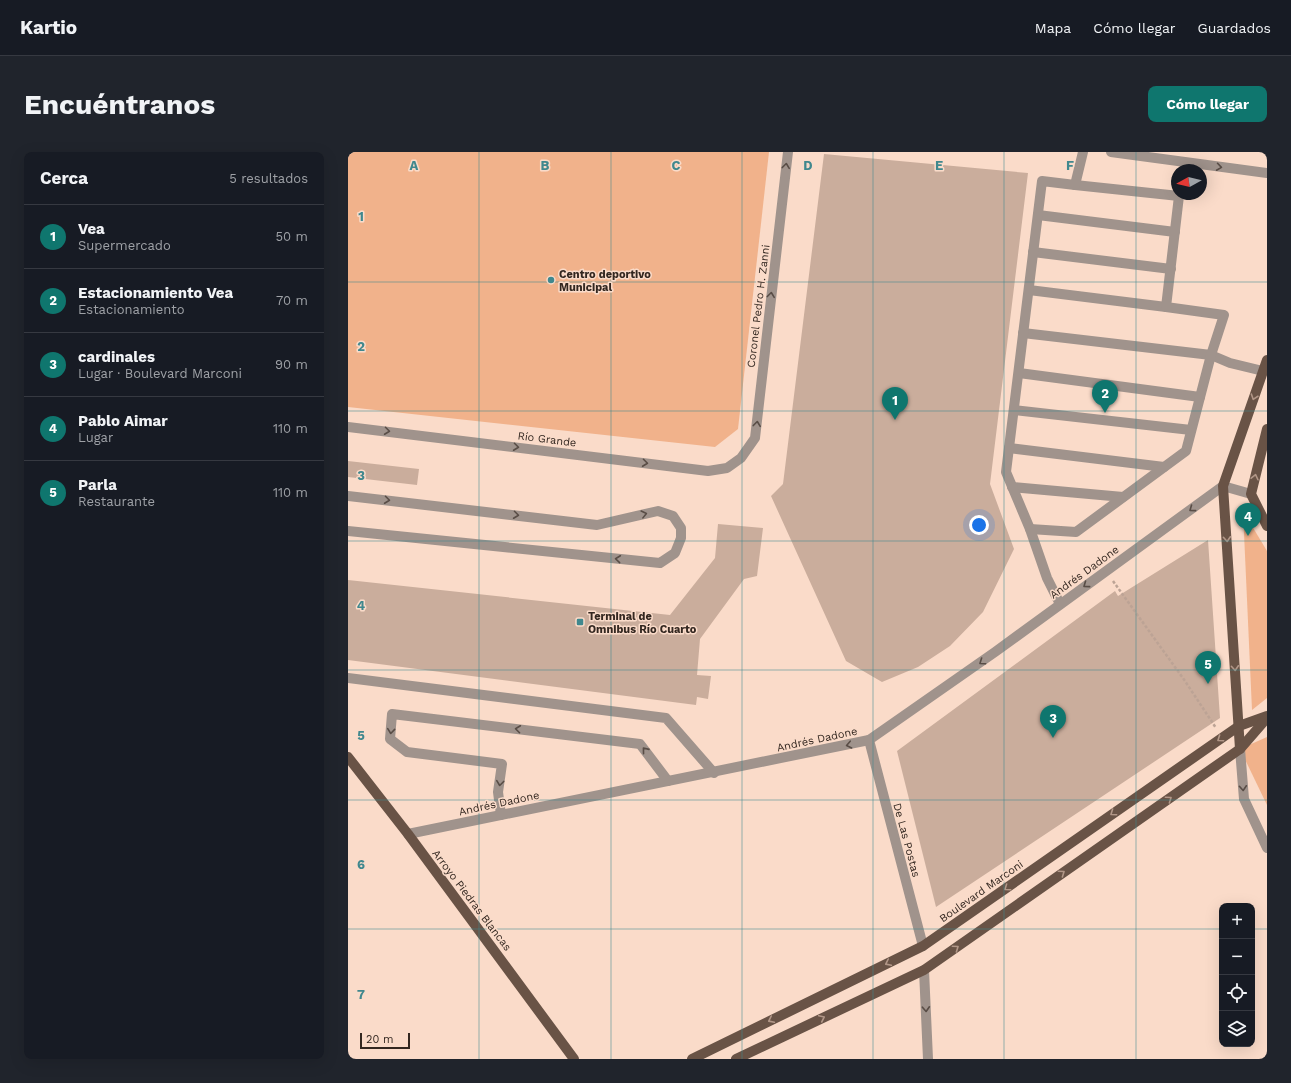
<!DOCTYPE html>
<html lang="es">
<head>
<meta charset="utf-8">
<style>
  body { margin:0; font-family:"Work Sans",sans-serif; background:#20242c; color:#f1f3f6 }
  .controls { position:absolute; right:12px; bottom:12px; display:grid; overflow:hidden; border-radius:8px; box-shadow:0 4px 16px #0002 }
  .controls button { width:36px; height:36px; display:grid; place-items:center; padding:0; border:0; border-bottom:1px solid #363941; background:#171b24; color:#f1f3f6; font:20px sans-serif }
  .compass { position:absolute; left:823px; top:12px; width:36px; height:36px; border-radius:50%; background:#171b24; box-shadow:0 4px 16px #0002; rotate:262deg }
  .scale { position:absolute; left:12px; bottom:10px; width:50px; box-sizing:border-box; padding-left:4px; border:2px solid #332720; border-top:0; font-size:11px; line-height:14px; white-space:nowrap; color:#332720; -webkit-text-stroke:3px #fadbc9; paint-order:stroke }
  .you { position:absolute; left:631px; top:373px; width:14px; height:14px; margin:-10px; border:3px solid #fff; border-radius:50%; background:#1a73e8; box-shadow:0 0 0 6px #1a73e833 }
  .badge { display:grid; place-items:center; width:26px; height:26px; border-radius:50%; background:#0f766e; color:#fff; font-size:13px; font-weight:700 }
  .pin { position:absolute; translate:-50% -33px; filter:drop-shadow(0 1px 2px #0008) }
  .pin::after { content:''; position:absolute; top:21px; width:14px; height:12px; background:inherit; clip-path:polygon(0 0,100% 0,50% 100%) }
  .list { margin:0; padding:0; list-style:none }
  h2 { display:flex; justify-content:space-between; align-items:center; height:52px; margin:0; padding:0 16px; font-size:17px }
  h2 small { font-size:13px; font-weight:400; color:#9ea1a6 }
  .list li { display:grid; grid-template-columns:26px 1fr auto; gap:12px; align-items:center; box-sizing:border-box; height:64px; padding:0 16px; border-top:1px solid #363941 }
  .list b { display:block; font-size:15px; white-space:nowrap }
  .list p { margin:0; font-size:13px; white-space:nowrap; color:#9ea1a6 }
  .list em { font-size:13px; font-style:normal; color:#9ea1a6 }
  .icon { flex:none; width:22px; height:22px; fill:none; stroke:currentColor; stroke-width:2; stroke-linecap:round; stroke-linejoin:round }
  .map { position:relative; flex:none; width:919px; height:907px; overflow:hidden; border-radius:8px }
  header { display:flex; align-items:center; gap:24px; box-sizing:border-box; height:56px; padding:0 20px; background:#171b24; border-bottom:1px solid #363941 }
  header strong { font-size:19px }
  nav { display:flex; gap:22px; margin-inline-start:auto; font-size:14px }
  .intro { display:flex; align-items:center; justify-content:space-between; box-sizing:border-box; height:96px; padding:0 24px }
  h1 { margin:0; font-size:28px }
  .button { padding:10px 18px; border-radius:8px; background:#0f766e; color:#fff; font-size:14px; font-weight:700 }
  main { display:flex; gap:24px; padding:0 24px }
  aside { flex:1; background:#171b24; border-radius:8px; box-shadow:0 4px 16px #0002 }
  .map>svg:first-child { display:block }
  .green { fill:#f1b28b }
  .building { fill:#caad9c }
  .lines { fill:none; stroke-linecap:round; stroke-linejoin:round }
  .path { stroke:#bca395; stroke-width:2.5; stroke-dasharray:3 2; stroke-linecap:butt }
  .minor { stroke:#a0938c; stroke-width:10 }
  .major { stroke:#695346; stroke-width:10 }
  .oneway { stroke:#594d46 }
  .oneway2 { stroke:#b29788 }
  .grid { fill:none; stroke:#40888e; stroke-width:1; stroke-opacity:0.55 }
  .poi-dot { fill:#40888e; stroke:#fadbc9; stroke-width:1.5 }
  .labels { text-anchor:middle; stroke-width:3; stroke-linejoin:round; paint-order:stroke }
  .poi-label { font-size:11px; font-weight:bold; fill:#332720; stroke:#fadbc9; text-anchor:start }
  .street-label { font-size:11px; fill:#332720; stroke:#fadbc9 }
  .grid-label { font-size:13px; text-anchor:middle; font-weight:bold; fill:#40888e; stroke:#fadbc9; stroke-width:3; stroke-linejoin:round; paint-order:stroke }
</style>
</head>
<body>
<header>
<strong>Kartio</strong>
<nav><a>Mapa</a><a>Cómo llegar</a><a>Guardados</a></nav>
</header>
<div class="intro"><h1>Encuéntranos</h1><a class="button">Cómo llegar</a></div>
<main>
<aside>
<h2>Cerca<small>5 resultados</small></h2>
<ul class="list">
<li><span class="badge">1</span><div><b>Vea</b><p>Supermercado</p></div><em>50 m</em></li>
<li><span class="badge">2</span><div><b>Estacionamiento Vea</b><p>Estacionamiento</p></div><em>70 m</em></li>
<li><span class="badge">3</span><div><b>cardinales</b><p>Lugar · Boulevard Marconi</p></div><em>90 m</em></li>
<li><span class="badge">4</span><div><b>Pablo Aimar</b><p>Lugar</p></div><em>110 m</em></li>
<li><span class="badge">5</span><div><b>Parla</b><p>Restaurante</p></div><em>110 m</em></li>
</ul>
</aside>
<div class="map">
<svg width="919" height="907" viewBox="0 0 919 907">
  <rect width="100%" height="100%" fill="#fadbc9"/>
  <g class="green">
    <path d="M0 0H421L390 277 367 295 0 255Z"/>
    <path d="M895 359 919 399V546L904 558Z"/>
    <path d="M919 585V653L892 597Z"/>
  </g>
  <g class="building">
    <path d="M476 2 680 21 642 332 666 397 635 460 602 494 570 515 534 530 498 509 423 344 435 332Z"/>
    <path d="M0 309 71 317 69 333 0 325Z"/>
    <path d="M370 372 415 376 409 424 396 427 352 487 349 523 363 524 360 547 349 545 348 553 0 508V428L322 463 367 406Z"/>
    <path d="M860 388 872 566 588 755 549 599 767 439 770 444Z"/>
  </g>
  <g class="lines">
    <path class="path" d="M765 429 837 529 868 576"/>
    <g class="minor">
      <path d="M763 0 919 21"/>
      <path d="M690 63 827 80"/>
      <path d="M685 100 823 117"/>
      <path d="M681 138 818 155"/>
      <path d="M675 181 863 203 882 211 915 219"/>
      <path d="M671 221 852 245"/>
      <path d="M666 258 843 278"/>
      <path d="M0 275 360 319 379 316 393 306 407 286 440 0"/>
      <path d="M661 296 816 315"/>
      <path d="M664 335 775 345"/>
      <path d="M0 344 249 373 310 359 325 364 333 376V386L327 401 312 411 0 379"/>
      <path d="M682 377 728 380 838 299 863 203 876 163 818 155 831 44 727 33"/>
      <path d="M712 452 699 426 682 377 658 320 694 29 727 33 735 0"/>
      <path d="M0 526 318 566 366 621"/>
      <path d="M521 588 575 794"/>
      <path d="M892 597 896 647 919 696"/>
      <path d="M153 663 150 640 154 612 59 600 42 587 44 562 292 592 320 629"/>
      <path d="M60 682 521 588 647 500 875 334 903 342"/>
      <path d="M576 818 580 907"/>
    </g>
    <g class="major">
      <path d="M919 277 903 342 919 374"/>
      <path d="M892 597 875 334 919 208"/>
      <path d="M0 605 60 682 226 907"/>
      <path d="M344 907 575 794 891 574 919 564"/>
      <path d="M388 907 576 818 892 597 919 566"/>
    </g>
  </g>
  <defs><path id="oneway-chevron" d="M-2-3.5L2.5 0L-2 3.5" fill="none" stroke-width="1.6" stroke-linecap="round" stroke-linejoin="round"/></defs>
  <g class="oneway">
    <use href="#oneway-chevron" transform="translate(438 14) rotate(-83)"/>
    <use href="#oneway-chevron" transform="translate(871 15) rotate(8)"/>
    <use href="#oneway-chevron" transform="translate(423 143) rotate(-83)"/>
    <use href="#oneway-chevron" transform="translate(409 272) rotate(-83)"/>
    <use href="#oneway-chevron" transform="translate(39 279) rotate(7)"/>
    <use href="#oneway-chevron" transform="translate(168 295) rotate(7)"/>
    <use href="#oneway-chevron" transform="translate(297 311) rotate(7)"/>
    <use href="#oneway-chevron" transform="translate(39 348) rotate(7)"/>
    <use href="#oneway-chevron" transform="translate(844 357) rotate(144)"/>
    <use href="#oneway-chevron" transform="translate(296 362) rotate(-14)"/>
    <use href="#oneway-chevron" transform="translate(168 363) rotate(7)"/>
    <use href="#oneway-chevron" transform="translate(270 407) rotate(-174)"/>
    <use href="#oneway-chevron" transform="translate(738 433) rotate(144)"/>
    <use href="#oneway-chevron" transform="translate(634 510) rotate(145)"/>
    <use href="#oneway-chevron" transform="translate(170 577) rotate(-173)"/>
    <use href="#oneway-chevron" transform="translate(43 579) rotate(96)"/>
    <use href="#oneway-chevron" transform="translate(501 593) rotate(168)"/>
    <use href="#oneway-chevron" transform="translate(297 598) rotate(-129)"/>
    <use href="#oneway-chevron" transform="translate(152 631) rotate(97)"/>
    <use href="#oneway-chevron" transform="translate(895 636) rotate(86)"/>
    <use href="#oneway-chevron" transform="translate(578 857) rotate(87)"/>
  </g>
  <g class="oneway2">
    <use href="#oneway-chevron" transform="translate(906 245) rotate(109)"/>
    <use href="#oneway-chevron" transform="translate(907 325) rotate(-77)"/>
    <use href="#oneway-chevron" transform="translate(879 387) rotate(86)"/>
    <use href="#oneway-chevron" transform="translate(887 516) rotate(86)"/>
    <use href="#oneway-chevron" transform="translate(872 587) rotate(145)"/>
    <use href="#oneway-chevron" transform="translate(821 647) rotate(-35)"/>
    <use href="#oneway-chevron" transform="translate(765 661) rotate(145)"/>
    <use href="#oneway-chevron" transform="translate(714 721) rotate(-35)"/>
    <use href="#oneway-chevron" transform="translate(659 736) rotate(145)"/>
    <use href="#oneway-chevron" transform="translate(608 796) rotate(-35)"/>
    <use href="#oneway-chevron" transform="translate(540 811) rotate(154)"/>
    <use href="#oneway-chevron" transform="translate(474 866) rotate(-25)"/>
    <use href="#oneway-chevron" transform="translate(423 868) rotate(154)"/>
  </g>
  <path class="grid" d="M131 0V907M263 0V907M394 0V907M525 0V907M656 0V907M788 0V907M0 130H919M0 259H919M0 389H919M0 518H919M0 648H919M0 777H874M904 777H919"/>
  <g class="poi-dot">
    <circle cx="203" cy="128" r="4"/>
    <rect x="228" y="466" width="8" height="8" rx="2"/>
  </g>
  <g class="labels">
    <g class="poi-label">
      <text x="211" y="126">Centro deportivo<tspan x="211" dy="13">Municipal</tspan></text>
      <text x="240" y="468">Terminal de<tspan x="240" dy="13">Omnibus Río Cuarto</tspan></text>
    </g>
    <g class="street-label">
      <text transform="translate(410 154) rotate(-83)" y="4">Coronel Pedro H. Zanni</text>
      <text transform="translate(199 287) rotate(7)" y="4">Río Grande</text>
      <text transform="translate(736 420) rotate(-36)" y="4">Andrés Dadone</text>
      <text transform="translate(469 587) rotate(-12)" y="4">Andrés Dadone</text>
      <text transform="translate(151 651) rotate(-12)" y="4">Andrés Dadone</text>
      <text transform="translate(559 688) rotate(75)" y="4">De Las Postas</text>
      <text transform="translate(633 739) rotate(-35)" y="4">Boulevard Marconi</text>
      <text transform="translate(124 748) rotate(53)" y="4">Arroyo Piedras Blancas</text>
    </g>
  </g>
  <g class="grid-label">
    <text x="66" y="18">A</text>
    <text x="197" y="18">B</text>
    <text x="328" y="18">C</text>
    <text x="460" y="18">D</text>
    <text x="591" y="18">E</text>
    <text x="722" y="18">F</text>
    <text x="13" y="69">1</text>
    <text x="13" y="199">2</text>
    <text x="13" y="328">3</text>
    <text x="13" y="458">4</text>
    <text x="13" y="588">5</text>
    <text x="13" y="717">6</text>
    <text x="13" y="847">7</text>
  </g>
</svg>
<div class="controls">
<button>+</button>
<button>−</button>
<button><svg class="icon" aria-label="locate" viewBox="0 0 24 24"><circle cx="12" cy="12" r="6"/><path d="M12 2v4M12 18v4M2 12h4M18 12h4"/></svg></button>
<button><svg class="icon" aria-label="layers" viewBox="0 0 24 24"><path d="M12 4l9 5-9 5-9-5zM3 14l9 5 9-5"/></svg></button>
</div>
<svg class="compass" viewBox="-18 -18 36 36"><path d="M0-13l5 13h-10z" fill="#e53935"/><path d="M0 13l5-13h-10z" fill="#9ea1a6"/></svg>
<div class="scale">20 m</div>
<div class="you"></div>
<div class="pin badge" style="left:547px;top:268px">1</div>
<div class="pin badge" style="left:757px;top:261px">2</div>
<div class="pin badge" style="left:705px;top:586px">3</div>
<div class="pin badge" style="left:900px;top:384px">4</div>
<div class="pin badge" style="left:860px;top:532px">5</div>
</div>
</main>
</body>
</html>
